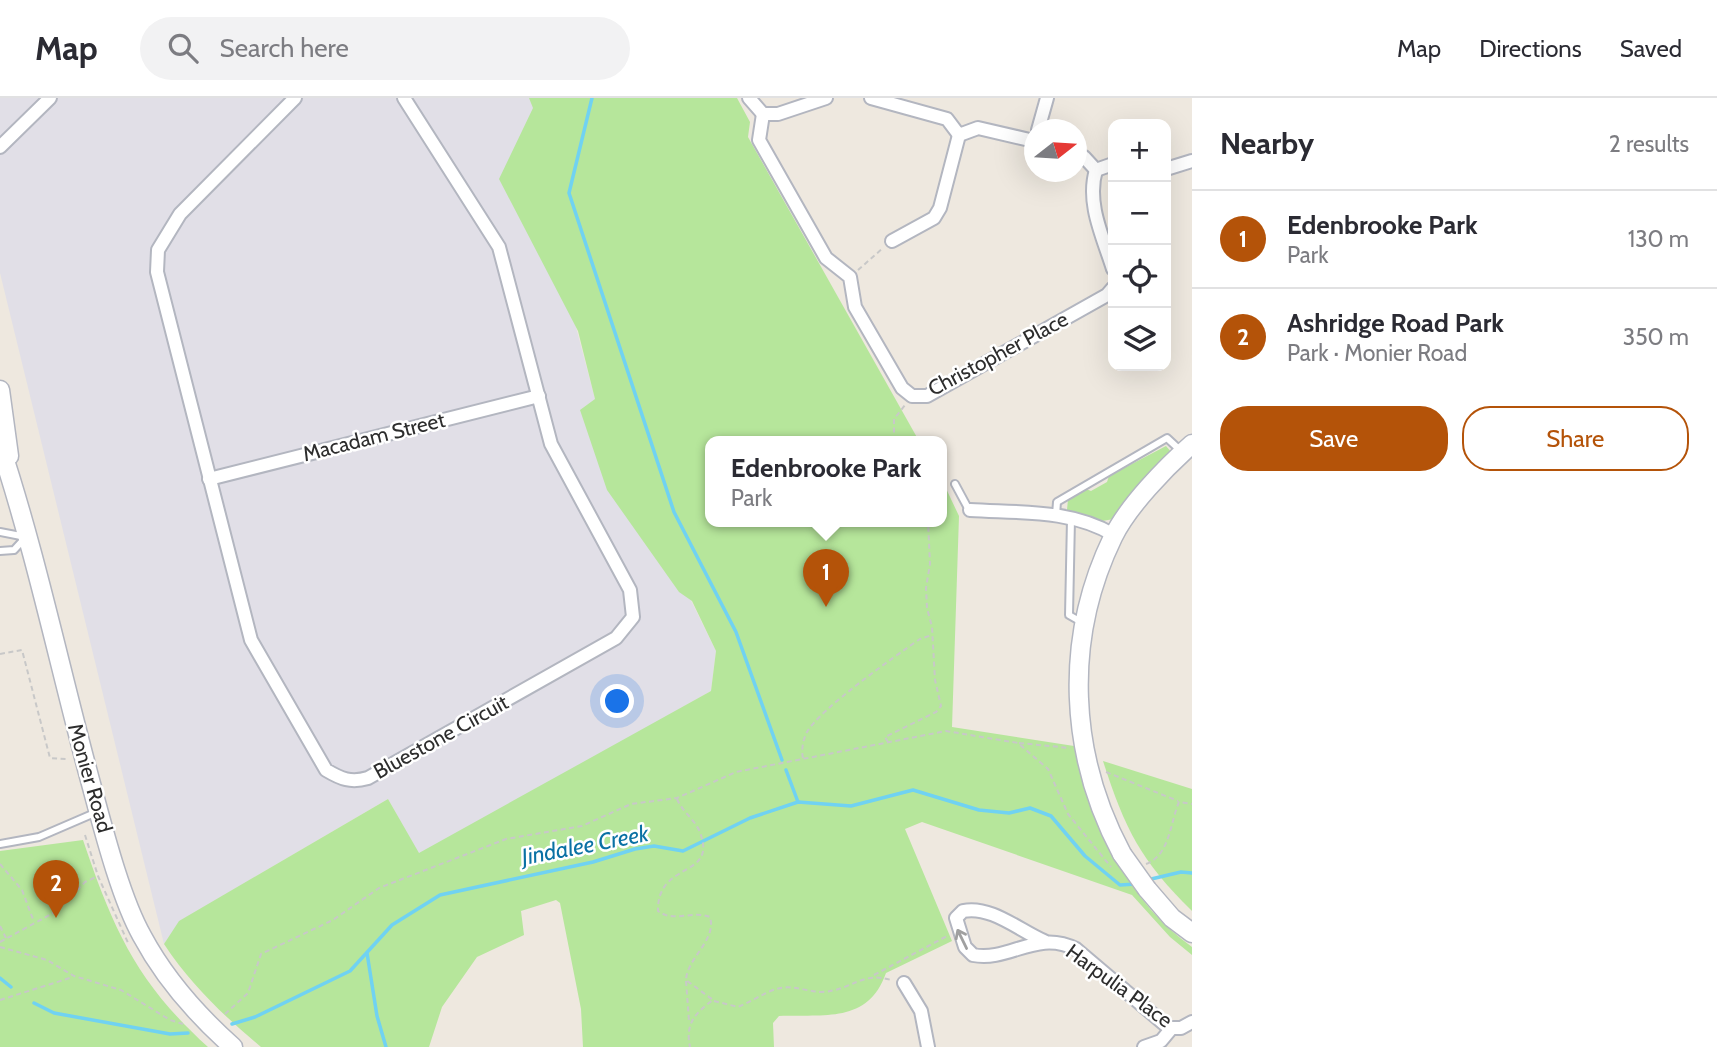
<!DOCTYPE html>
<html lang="en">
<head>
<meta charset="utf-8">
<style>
  body { margin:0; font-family:Cabin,sans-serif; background:#f2f2f3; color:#2b2b33 }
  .controls { position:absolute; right:21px; top:21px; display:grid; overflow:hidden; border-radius:14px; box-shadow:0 7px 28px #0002 }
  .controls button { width:63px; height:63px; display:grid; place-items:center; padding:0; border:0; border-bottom:2px solid #e1e1e2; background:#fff; color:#2b2b33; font:35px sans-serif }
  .compass { position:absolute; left:1024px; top:21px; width:63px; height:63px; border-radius:50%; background:#fff; box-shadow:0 7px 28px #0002; rotate:73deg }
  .you { position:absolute; left:618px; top:604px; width:24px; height:24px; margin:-18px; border:5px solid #fff; border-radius:50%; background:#1a73e8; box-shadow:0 0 0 10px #1a73e833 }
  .badge { display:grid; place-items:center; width:46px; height:46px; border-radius:50%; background:#b45309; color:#fff; font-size:23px; font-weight:700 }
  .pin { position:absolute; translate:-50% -58px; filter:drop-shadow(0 2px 4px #0008) }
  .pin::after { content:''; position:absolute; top:37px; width:24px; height:21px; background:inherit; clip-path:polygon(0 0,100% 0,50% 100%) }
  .popup { position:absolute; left:705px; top:338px; width:242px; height:91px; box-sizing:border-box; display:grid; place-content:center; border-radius:14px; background:#fff; filter:drop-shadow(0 2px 5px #0005); font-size:23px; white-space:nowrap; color:#7c7c81 }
  .popup b { font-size:26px; color:#2b2b33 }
  .popup::after { content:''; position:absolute; left:50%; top:100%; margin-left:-14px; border:14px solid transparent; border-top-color:#fff }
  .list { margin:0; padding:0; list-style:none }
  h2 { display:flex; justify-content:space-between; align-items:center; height:91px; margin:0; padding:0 28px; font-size:30px }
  h2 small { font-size:23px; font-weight:400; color:#7c7c81 }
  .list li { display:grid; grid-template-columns:46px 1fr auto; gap:21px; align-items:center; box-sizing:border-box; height:98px; padding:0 28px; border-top:2px solid #e1e1e2 }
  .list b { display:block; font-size:26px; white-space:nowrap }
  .list p { margin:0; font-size:23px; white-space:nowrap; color:#7c7c81 }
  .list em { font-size:23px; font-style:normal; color:#7c7c81 }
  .actions { display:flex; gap:14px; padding:21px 28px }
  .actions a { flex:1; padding:16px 0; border:2px solid #b45309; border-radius:28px; text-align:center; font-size:24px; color:#b45309 }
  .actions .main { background:#b45309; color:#fff }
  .icon { flex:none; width:38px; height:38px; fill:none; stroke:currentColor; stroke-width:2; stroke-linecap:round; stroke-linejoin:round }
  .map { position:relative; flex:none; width:1192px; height:949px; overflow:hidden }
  header { display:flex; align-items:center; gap:42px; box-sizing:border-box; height:98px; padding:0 35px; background:#fff; border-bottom:2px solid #e1e1e2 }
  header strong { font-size:33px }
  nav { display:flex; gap:38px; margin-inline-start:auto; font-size:24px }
  .search { width:490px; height:63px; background:#f2f2f3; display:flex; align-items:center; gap:18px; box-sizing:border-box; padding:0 24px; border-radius:38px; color:#7c7c81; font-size:26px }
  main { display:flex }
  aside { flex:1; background:#fff }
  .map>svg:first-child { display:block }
  .industrial { fill:#e1dfe7 }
  .green { fill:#b6e69b }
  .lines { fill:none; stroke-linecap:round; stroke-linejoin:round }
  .stream { stroke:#70d2f2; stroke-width:3.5 }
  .lane-casing { stroke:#b3b6c0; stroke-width:10 }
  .street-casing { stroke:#b3b6c0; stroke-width:16 }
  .secondary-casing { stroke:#b3b6c0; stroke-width:21 }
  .path { stroke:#c8c8c8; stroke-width:2; stroke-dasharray:5 3.5; stroke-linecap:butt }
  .lane { stroke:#fff; stroke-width:6 }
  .street { stroke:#fff; stroke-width:12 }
  .secondary { stroke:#fff; stroke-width:18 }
  .secondary-bridge-casing { stroke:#b3b6c0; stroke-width:21; stroke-linecap:butt }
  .secondary-bridge { stroke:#fff; stroke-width:18 }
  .oneway { stroke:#a0a0a0 }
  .labels { text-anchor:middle; stroke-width:5; stroke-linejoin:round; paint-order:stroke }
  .street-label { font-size:21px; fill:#2d2d2d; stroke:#fff }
  .water-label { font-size:23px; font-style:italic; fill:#0a71a4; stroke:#fff }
</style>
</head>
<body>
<header>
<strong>Map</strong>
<div class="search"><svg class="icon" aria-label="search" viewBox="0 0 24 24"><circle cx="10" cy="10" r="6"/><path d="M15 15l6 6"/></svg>Search here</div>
<nav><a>Map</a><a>Directions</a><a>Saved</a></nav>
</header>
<main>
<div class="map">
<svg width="1192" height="949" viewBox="0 0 1192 949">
  <rect width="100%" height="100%" fill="#eee8df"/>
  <path class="industrial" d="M0 0H536L573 218 599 316 716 553 711 593 420 758 388 701 180 823 164 846 0 175Z"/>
  <g class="green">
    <path d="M529 0H737L750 24 748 39 919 343H710V423H942V382L959 418 952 629 1074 648C1094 726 1125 801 1192 849V857L1170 839 1132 797 922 724 905 731 952 843 886 875C868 926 824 916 779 918L773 925 774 949H583L581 911 560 805 556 802 521 813 524 837 477 859 442 909 429 949H261C224 918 191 887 164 846L179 823 388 701 419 755 711 593 716 553 692 503 679 494 607 392 580 312 595 301 578 233 499 81 533 10Z"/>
    <path d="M1166 348 1172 355 1114 421 1102 423 1067 412 1068 401 1086 391 1091 393 1107 384 1109 378Z"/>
    <path d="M1103 663 1192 691V813C1140 762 1125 731 1103 663Z"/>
    <path d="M83 742C113 831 137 885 208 949H0V753Z"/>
  </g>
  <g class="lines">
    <g class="stream">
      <path d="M592 0 569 95 674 414 736 534 782 662"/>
      <path d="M786 672 798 704"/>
      <path d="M1147 782 1181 774 1192 775"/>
      <path d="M367 855 377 918 386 949"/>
      <path d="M0 880 11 889"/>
      <path d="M34 905 54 915 170 936 188 935"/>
      <path d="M232 926 255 919 350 873 392 827 440 797 593 764 635 751 654 748 683 753 750 720 798 704 851 708 913 692 979 712 1009 715 1030 710 1051 718 1085 758 1120 787 1136 786"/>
    </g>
    <g class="lane-casing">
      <g id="lane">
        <path d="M955 386 969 412"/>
        <path d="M1056 417 1057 404 1167 340 1181 353"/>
        <path d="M1071 421 1069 517 1083 525"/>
        <path d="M0 434 26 439 14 452 0 453"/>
        <path d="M0 746 39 739 97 714"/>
      </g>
    </g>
    <g class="street-casing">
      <g id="street">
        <path d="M295 0 180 116 158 152 157 174 251 542 326 672C341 681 351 685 368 680L616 540 633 519 630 492 551 346 499 149 404 0"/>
        <path d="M749 0 763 16H778L826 0"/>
        <path d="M871 0 947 21 959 37 978 30 1034 43"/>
        <path d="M763 16 759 42 826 160 850 179 855 209 902 290 912 298H927L1107 197 1113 190"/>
        <path d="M1038 32 1047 0"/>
        <path d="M0 49 50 0"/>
        <path d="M1076 57 1084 59 1096 72 1113 66"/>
        <path d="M1166 71 1192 63"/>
        <path d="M1096 72C1086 105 1103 139 1113 171"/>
        <path d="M892 143 934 120 940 110 959 37"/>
        <path d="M209 381 539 298"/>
        <path d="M970 412C1019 415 1071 411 1114 437"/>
        <path d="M1044 843C1020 833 991 807 963 813L956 820 965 849 973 857C1010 864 1036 831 1076 851L1169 930H1181L1192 924"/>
        <path d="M904 885 921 913 928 949"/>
        <path d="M1144 949 1161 943 1171 931"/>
      </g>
    </g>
    <g class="secondary-casing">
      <g id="secondary">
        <path d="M0 292 9 358"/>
        <path d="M0 347C36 456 60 571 90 682 102 726 120 799 142 838 165 881 197 917 233 949"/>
        <path d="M1122 756C1069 657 1063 542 1113 439 1128 408 1166 369 1192 346"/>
        <path d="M1147 791 1172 820 1192 835"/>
      </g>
    </g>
    <g class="path">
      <path d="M858 172 883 150"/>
      <path d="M894 343V321L905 307"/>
      <path d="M0 556 22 552 50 660 66 661"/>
      <path d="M888 644 885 639 936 614 941 608 935 582 932 529 927 510 926 490 930 466 928 423"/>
      <path d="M1019 645 1070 650"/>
      <path d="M803 660C801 653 803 641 807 634 820 611 895 558 920 541L932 537"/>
      <path d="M1106 674 1178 703"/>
      <path d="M677 701C682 713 693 720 699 732 720 782 657 761 658 813 674 825 692 812 710 819 717 842 687 860 686 882L713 902C695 915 685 926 690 949"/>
      <path d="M85 737 98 778 129 847"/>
      <path d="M0 766 22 792 34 824"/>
      <path d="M1146 766C1170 757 1170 725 1179 704L1192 706"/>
      <path d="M0 828 6 840"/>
      <path d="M0 844 55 814 85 784 96 779"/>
      <path d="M0 849 47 862 74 878 121 892 170 922 183 926"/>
      <path d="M874 877 949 837"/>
      <path d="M686 883 689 923"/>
      <path d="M0 902 73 879"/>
      <path d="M714 903 738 909C750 904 761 897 773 892 792 885 806 894 822 894 853 892 861 873 891 882"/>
      <path d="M225 916 248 895 261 856 333 822 379 790 506 741 582 728 631 706 677 700 736 674 946 633 1018 645 1048 671 1068 716 1111 769"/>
    </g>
    <use href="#lane" class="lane"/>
    <use href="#street" class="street"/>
    <use href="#secondary" class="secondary"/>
    <g class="secondary-bridge-casing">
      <path id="secondary-bridge" d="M1122 756 1147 791"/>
    </g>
    <use href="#secondary-bridge" class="secondary-bridge"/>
  </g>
  <defs><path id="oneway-shaft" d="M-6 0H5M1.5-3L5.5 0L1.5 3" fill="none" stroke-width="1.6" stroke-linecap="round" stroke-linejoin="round" transform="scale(1.75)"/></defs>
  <use class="oneway" href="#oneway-shaft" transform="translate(962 841) rotate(-116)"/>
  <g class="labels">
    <g class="street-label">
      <text transform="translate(998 256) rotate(-28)" y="7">Christopher Place</text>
      <text transform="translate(374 339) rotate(-14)" y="7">Macadam Street</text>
      <text transform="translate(441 639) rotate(-29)" y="7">Bluestone Circuit</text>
      <text transform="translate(90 680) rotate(74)" y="7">Monier Road</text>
      <text transform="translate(1119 888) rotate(36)" y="7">Harpulia Place</text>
    </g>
    <g class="water-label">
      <text transform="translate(585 747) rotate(-11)" y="8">Jindalee Creek</text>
    </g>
  </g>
</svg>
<div class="controls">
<button>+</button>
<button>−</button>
<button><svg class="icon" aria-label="locate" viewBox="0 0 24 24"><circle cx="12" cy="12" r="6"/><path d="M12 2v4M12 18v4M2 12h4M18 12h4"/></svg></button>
<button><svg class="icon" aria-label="layers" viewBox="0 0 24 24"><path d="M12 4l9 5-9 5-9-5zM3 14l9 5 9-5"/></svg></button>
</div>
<svg class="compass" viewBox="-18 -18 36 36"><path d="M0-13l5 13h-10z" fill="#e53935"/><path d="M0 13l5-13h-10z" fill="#7c7c81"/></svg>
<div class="you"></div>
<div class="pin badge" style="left:826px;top:509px">1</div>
<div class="popup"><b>Edenbrooke Park</b>Park</div>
<div class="pin badge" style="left:56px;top:820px">2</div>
</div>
<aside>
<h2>Nearby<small>2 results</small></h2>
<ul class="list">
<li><span class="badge">1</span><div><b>Edenbrooke Park</b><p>Park</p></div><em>130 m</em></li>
<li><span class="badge">2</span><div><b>Ashridge Road Park</b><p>Park · Monier Road</p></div><em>350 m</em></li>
</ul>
<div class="actions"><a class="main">Save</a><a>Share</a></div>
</aside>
</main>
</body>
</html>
